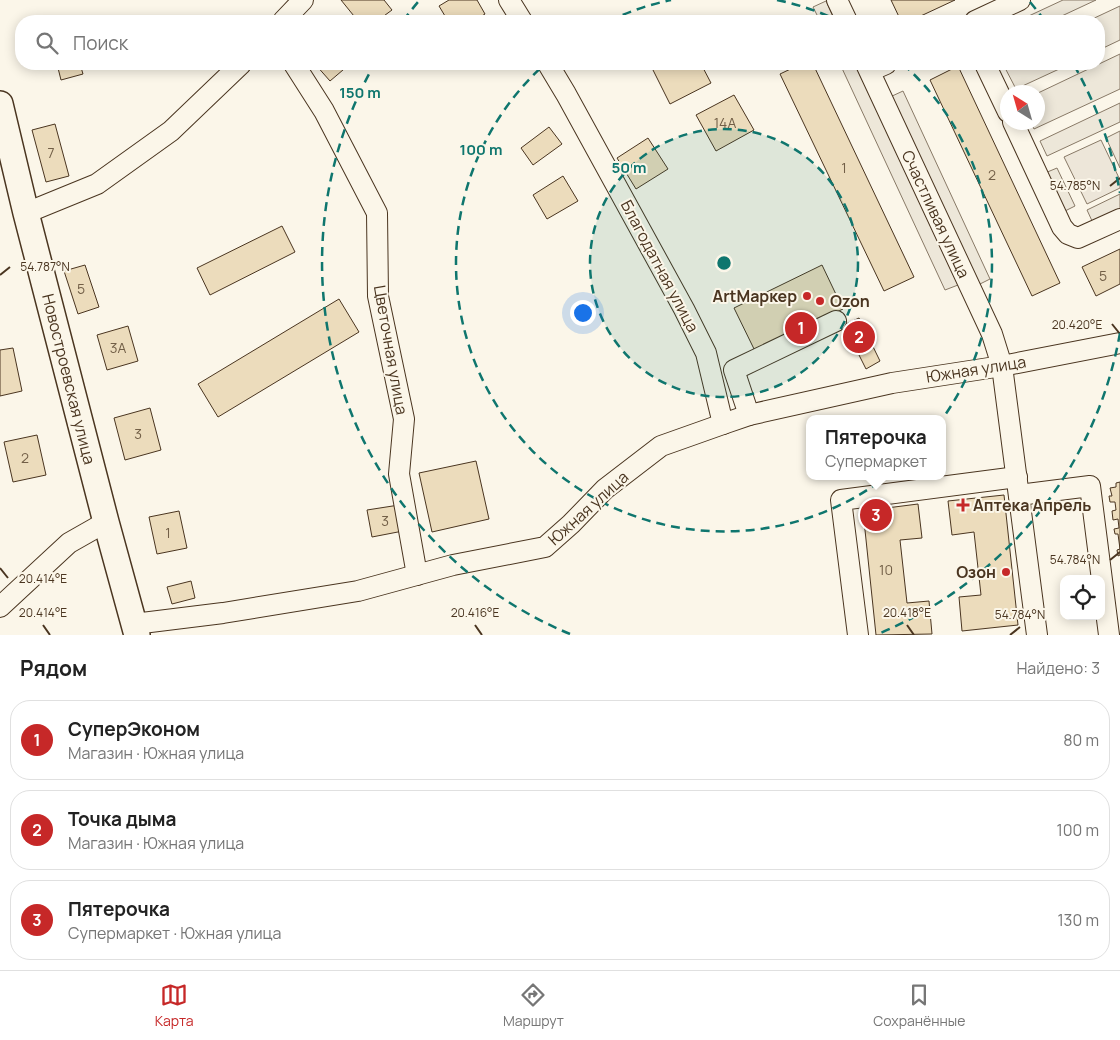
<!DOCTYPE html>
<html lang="ru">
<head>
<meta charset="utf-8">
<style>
  body { margin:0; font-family:Manrope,sans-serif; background:#f2f2f2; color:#222 }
  .controls { position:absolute; right:15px; bottom:15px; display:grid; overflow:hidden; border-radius:10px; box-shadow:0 2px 12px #0003 }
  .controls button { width:45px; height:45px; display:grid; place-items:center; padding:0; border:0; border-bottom:1px solid #e0e0e0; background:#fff; color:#222; font:25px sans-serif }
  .compass { position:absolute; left:1000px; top:85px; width:45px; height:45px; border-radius:50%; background:#fff; box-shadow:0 2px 12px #0003; rotate:323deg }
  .you { position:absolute; left:582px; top:312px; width:18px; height:18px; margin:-12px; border:4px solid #fff; border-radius:50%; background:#1a73e8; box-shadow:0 0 0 8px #1a73e833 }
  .badge { display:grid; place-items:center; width:32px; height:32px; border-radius:50%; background:#c62828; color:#fff; font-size:16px; font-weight:700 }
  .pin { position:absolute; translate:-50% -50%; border:2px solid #fff; box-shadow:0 1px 5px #0006 }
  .popup { position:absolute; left:806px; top:415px; width:140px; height:65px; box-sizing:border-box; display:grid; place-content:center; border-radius:10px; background:#fff; filter:drop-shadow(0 1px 4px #0005); font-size:16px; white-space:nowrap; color:#767676 }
  .popup b { font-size:19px; color:#222 }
  .popup::after { content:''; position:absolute; left:50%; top:100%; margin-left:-10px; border:10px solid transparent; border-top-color:#fff }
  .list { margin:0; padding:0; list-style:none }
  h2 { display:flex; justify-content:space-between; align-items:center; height:65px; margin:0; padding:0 20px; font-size:21px }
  h2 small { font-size:16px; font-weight:400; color:#767676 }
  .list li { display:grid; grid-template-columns:32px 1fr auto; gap:15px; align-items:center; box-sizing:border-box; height:80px; margin:0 10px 10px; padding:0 10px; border:1px solid #e0e0e0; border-radius:20px }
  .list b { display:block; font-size:19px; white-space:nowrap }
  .list p { margin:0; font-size:16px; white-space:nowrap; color:#767676 }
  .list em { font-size:16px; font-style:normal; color:#767676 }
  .icon { flex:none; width:28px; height:28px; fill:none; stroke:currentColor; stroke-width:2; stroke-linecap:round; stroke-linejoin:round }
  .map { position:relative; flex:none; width:1120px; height:635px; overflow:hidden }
  .search { position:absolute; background:#fff; box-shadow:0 2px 12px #0003; left:15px; right:15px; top:15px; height:55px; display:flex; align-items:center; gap:12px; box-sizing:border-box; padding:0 18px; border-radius:20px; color:#767676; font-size:19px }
  .sheet { height:335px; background:#fff }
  nav { display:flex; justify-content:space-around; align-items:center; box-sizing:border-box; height:70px; border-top:1px solid #e0e0e0; background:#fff; font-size:14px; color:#767676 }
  nav a { display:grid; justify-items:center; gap:2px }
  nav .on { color:#c62828 }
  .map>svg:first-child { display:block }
  .green { fill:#ede6d9; stroke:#887966 }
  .parking { fill:#ede7d9; stroke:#887966 }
  .building { fill:#ecdcbc; stroke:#4a3520 }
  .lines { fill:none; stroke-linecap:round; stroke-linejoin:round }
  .minor-casing { stroke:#4a3520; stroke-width:22 }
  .major-casing { stroke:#4a3520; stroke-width:28 }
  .minor { stroke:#fbf6e9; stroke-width:20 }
  .major { stroke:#fbf6e9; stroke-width:25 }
  .ticks { fill:none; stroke:#4a3520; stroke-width:2 }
  .ring { fill:none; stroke:#0f766e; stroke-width:2.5; stroke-dasharray:9 6 }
  .poi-dot { fill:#c62828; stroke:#fbf6e9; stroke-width:2 }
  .labels { text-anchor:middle; stroke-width:4; stroke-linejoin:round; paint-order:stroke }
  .number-label { font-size:14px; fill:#725f47 }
  .street-label { font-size:16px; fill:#4a3520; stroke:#fbf6e9 }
  .poi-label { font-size:16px; font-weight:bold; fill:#4a3520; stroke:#fbf6e9; text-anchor:end }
  .ticks-label { font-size:12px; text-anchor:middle; fill:#4a3520; stroke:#fbf6e9; stroke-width:4; stroke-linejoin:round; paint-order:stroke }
  .centre { fill:#0f766e; stroke:#fbf6e9; stroke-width:2.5 }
  .ring-label { font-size:15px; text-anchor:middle; font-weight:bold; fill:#0f766e; stroke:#fbf6e9; stroke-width:4; stroke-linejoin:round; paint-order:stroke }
</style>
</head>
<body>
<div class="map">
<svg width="1120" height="635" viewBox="0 0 1120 635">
  <rect width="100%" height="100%" fill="#fbf6e9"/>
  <g class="green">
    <path d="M1120 131V168L1106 138Z"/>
    <path d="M1101 140 1120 180V188L1087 204 1064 157Z"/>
  </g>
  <g class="parking">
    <path d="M1063 0H1096L1051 21H1018Z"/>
    <path d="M826 1 835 21H820L813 7Z"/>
    <path d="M1120 6V40L1099 50V21H1088Z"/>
    <path d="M1120 54V89L1034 129 1031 123 1038 122V93Z"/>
    <path d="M840 64H855L958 285 945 290Z"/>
    <path d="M1003 64H1070L1016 89Z"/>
    <path d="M903 91 990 279 978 285 890 97Z"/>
    <path d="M1120 103V122L1047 156 1040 141Z"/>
    <path d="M1057 168 1075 206 1063 212 1045 173Z"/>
    <path d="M1120 194V210L1093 223 1087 210Z"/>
  </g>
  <g class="building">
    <path d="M341 0H384L392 10 377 21H358Z"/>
    <path d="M449 0H477L485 14 474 21H448L439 6Z"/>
    <path d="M891 0H955L910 21H901Z"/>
    <path d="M57 64H80L83 74 61 80Z"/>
    <path d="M315 64H350L330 81Z"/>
    <path d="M650 64H701L711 83 670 104Z"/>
    <path d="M801 64H813L914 277 884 291 780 74Z"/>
    <path d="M958 66 1060 283 1032 296 930 80Z"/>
    <path d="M734 95 754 130 716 151 696 115Z"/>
    <path d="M55 124 69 176 46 182 32 130Z"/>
    <path d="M549 127 562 144 533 165 521 148Z"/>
    <path d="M648 138 668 169 636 189 617 158Z"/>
    <path d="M563 176 578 201 547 219 533 195Z"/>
    <path d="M282 226 295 252 210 295 197 268Z"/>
    <path d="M1120 249V284L1096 296 1082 267Z"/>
    <path d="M85 265 99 307 78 314 64 271Z"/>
    <path d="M822 265 843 309 755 351 734 308Z"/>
    <path d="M339 299 359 332 218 417 198 384Z"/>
    <path d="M859 318 880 361 866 369 844 325Z"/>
    <path d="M128 326 138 361 107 370 97 335Z"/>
    <path d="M13 348 22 391 0 396V350Z"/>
    <path d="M150 408 161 450 125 460 114 418Z"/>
    <path d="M37 435 46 475 13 482 4 442Z"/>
    <path d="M476 461 489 519 432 532 419 473Z"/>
    <path d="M1120 482V555L1118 556 1117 550 1120 549 1118 534H1115L1114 529 1119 528 1118 519 1113 520 1112 511 1116 510 1115 502H1110L1109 496H1112L1110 488 1116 487V483Z"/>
    <path d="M1004 495 1018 625 962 631 959 597 981 595 974 532 952 535 948 501Z"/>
    <path d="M918 504 922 538 900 540 907 603 929 601 932 634 876 635 863 511Z"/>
    <path d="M399 505 403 531 372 537 367 510Z"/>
    <path d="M179 511 187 548 157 554 149 517Z"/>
    <path d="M191 581 195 598 172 604 167 587Z"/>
  </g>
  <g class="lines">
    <g class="minor-casing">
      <g id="minor">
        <path d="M509 0 522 21"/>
        <path d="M837 0 847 21"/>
        <path d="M283 21 303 0"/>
        <path d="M975 21 1020 0"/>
        <path d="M294 64 324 111 377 213 378 296 404 419 399 474 417 575"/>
        <path d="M548 64 566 94 684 309 706 353 723 424"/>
        <path d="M866 64 992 334 1002 366 1037 635"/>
        <path d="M985 64 1008 112"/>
        <path d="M870 71 886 64"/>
        <path d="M1013 122 1062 227 1068 234 1078 238 1120 219"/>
        <path d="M26 213 97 184 171 131 241 64"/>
        <path d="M749 415 734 370 836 321"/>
        <path d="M1019 495 1090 486 1109 635"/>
        <path d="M0 607 69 543 106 522"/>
        <path d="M134 624 223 613 358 591 453 565 545 547 571 524 605 489 661 446 723 424 749 415 892 383 1002 366 1120 343"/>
        <path d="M858 635 841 500 1017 477"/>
      </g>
    </g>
    <g class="major-casing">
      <path id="major" d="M0 104 26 213 106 522 137 635"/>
    </g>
    <use href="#minor" class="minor"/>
    <use href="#major" class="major"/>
  </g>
  <path class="ticks" d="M1110 186 1120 178M0 275 10 267M1112 324 1120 334M1110 560 1120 552M0 568 8 578M43 625 50 635M475 625 482 635M907 625 914 635M1010 635 1020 627"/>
  <circle cx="724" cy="263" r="134" fill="#0f766e" fill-opacity=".12"/>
  <g class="ring">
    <circle cx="724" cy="263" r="134"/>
    <path d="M609 21A268 268 0 0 1 671 0M777 0A268 268 0 0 1 839 21M903 64A268 268 0 1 1 545 64"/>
    <path d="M1120 333A402 402 0 0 1 878 634M570 634A402 402 0 0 1 374 65M403 21A402 402 0 0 1 418 2M1030 2A402 402 0 0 1 1045 21M1074 65A402 402 0 0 1 1120 193"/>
  </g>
  <g class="poi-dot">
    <circle cx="807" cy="296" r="5"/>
    <circle cx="820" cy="301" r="5"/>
    <path d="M960.5 497.5h5v5h5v5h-5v5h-5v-5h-5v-5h5z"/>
    <circle cx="1006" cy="572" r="5"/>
  </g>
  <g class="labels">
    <g class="number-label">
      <text x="725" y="128">14А</text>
      <text x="51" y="158">7</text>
      <text x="844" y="173">1</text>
      <text x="992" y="180">2</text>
      <text x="1103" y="281">5</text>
      <text x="81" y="294">5</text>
      <text x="118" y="353">3А</text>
      <text x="138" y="439">3</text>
      <text x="25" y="463">2</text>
      <text x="385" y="526">3</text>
      <text x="168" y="538">1</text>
      <text x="886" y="575">10</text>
    </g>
    <g class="street-label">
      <text transform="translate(936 214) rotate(65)" y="6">Счастливая улица</text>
      <text transform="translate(660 266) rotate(62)" y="6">Благодатная улица</text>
      <text transform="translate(391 350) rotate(80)" y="6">Цветочная улица</text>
      <text transform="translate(976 369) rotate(-9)" y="6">Южная улица</text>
      <text transform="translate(69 379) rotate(76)" y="6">Новостроевская улица</text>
      <text transform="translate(588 508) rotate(-42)" y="6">Южная улица</text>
    </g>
    <g class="poi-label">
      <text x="797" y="302">ArtМаркер</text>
      <text x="830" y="307" text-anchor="start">Ozon</text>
      <text x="973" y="511" text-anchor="start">Аптека Апрель</text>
      <text x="996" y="578">Озон</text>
    </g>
  </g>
  <g class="ticks-label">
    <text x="1075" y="190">54.785°N</text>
    <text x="45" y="271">54.787°N</text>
    <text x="1077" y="329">20.420°E</text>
    <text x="1075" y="564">54.784°N</text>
    <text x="43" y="583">20.414°E</text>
    <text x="43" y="617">20.414°E</text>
    <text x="475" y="617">20.416°E</text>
    <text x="907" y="617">20.418°E</text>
    <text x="1020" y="619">54.784°N</text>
  </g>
  <circle cx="724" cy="263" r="8" class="centre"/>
  <g class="ring-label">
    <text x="360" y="98">150 m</text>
    <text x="481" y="155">100 m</text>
    <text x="629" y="173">50 m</text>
  </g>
</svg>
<div class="controls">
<button><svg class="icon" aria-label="locate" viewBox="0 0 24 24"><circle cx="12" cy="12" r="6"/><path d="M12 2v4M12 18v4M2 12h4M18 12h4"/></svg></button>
</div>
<svg class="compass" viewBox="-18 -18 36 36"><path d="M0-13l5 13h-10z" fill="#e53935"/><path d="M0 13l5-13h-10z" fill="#767676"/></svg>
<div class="you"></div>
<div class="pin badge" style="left:801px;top:328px">1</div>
<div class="pin badge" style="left:859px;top:337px">2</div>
<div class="pin badge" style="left:876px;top:515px">3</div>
<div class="popup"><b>Пятерочка</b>Супермаркет</div>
<div class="search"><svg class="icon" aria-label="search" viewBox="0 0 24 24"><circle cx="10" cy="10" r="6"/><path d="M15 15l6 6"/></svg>Поиск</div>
</div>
<section class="sheet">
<h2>Рядом<small>Найдено: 3</small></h2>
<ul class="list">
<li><span class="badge">1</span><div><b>СуперЭконом</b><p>Магазин · Южная улица</p></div><em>80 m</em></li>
<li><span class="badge">2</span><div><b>Точка дыма</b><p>Магазин · Южная улица</p></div><em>100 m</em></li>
<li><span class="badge">3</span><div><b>Пятерочка</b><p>Супермаркет · Южная улица</p></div><em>130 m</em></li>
</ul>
</section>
<nav>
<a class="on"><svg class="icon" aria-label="map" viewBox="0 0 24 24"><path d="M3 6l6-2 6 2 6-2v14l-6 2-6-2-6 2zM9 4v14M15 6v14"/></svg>Карта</a>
<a><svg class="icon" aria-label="directions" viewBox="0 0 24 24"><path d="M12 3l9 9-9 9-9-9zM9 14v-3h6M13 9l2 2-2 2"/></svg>Маршрут</a>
<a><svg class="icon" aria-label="saved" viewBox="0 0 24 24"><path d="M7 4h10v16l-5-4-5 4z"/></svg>Сохранённые</a>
</nav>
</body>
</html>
